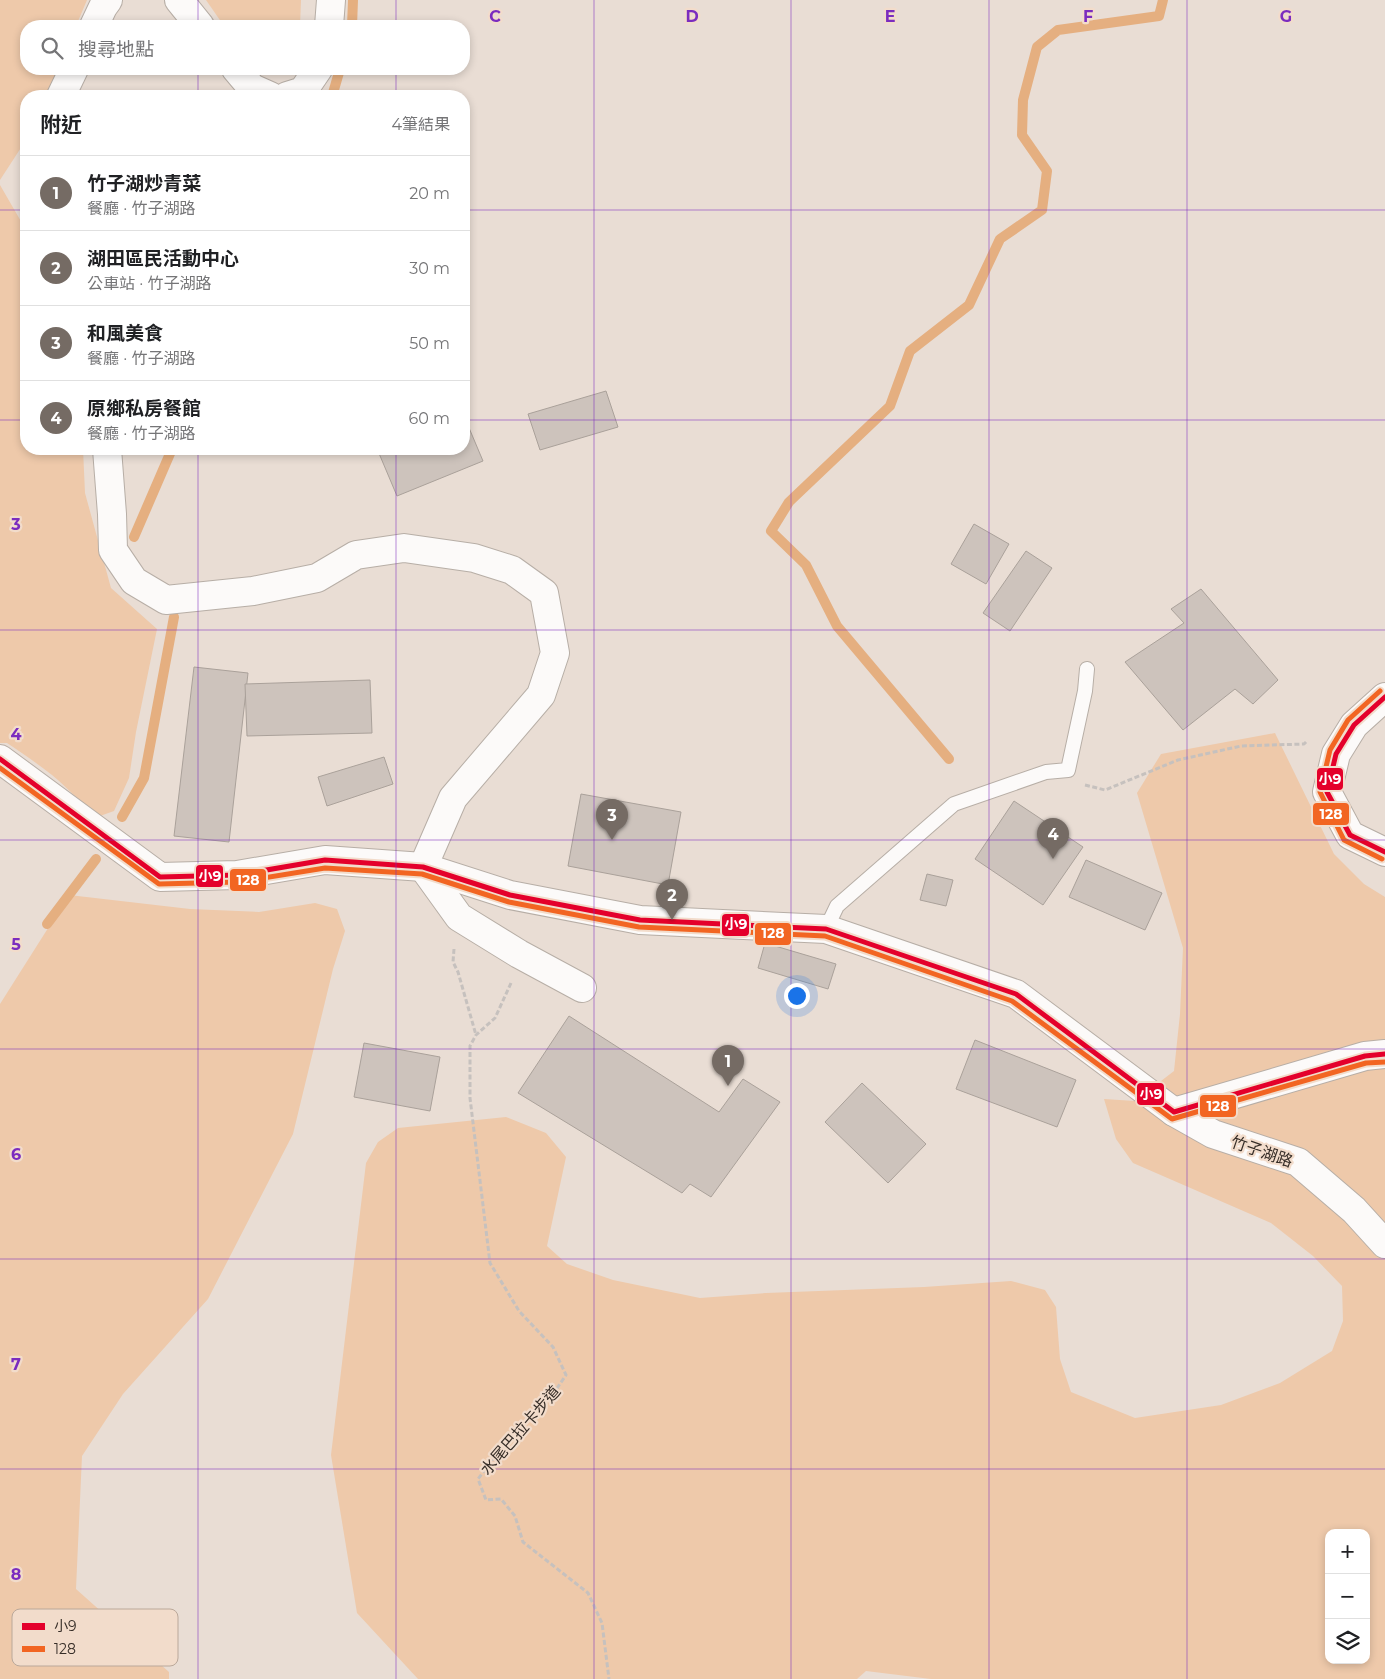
<!DOCTYPE html>
<html lang="zh-TW">
<head>
<meta charset="utf-8">
<style>
  body { margin:0; font-family:Montserrat,"Noto Sans TC",sans-serif; background:#f6f6f6; color:#202124 }
  .controls { position:absolute; right:15px; bottom:15px; display:grid; overflow:hidden; border-radius:10px; box-shadow:0 2px 8px #0003 }
  .controls button { width:45px; height:45px; display:grid; place-items:center; padding:0; border:0; border-bottom:1px solid #e0e0e0; background:#fff; color:#202124; font:25px sans-serif }
  .you { position:absolute; left:796px; top:995px; width:18px; height:18px; margin:-12px; border:4px solid #fff; border-radius:50%; background:#1a73e8; box-shadow:0 0 0 8px #1a73e833 }
  .badge { display:grid; place-items:center; width:32px; height:32px; border-radius:50%; background:#756b64; color:#fff; font-size:16px; font-weight:700 }
  .pin { position:absolute; translate:-50% -41px; filter:drop-shadow(0 1px 2px #0008) }
  .pin::after { content:''; position:absolute; top:26px; width:18px; height:15px; background:inherit; clip-path:polygon(0 0,100% 0,50% 100%) }
  .list { margin:0; padding:0; list-style:none }
  h2 { display:flex; justify-content:space-between; align-items:center; height:65px; margin:0; padding:0 20px; font-size:21px }
  h2 small { font-size:16px; font-weight:400; color:#757577 }
  .list li { display:grid; grid-template-columns:32px 1fr auto; gap:15px; align-items:center; box-sizing:border-box; height:75px; padding:0 20px; border-top:1px solid #e0e0e0 }
  .list b { display:block; font-size:19px; white-space:nowrap }
  .list p { margin:0; font-size:16px; white-space:nowrap; color:#757577 }
  .list em { font-size:16px; font-style:normal; color:#757577 }
  .icon { flex:none; width:28px; height:28px; fill:none; stroke:currentColor; stroke-width:2; stroke-linecap:round; stroke-linejoin:round }
  .map { position:relative; flex:none; width:1385px; height:1679px; overflow:hidden }
  .search { position:absolute; background:#fff; box-shadow:0 2px 8px #0003; left:20px; top:20px; width:450px; height:55px; display:flex; align-items:center; gap:12px; box-sizing:border-box; padding:0 18px; border-radius:20px; color:#757577; font-size:19px }
  .panel { position:absolute; background:#fff; box-shadow:0 2px 8px #0003; left:20px; top:90px; width:450px; height:365px; border-radius:20px }
  .map>svg:first-child { display:block }
  .green { fill:#eec9aa; fill-rule:evenodd }
  .lines { fill:none; stroke-linecap:round; stroke-linejoin:round }
  .stream { stroke:#e5af80; stroke-width:10 }
  .building { fill:#cdc3bc; stroke:#aaa19a }
  .lane-casing { stroke:#b7aea6; stroke-width:16 }
  .street-casing { stroke:#b7aea6; stroke-width:30 }
  .path { stroke:#c6c1be; stroke-width:3; stroke-dasharray:5 2.5; stroke-linecap:butt }
  .lane { stroke:#fcfaf9; stroke-width:14 }
  .street { stroke:#fcfaf9; stroke-width:28 }
  .bus-1-casing { stroke:#f2dccb; stroke-width:9 }
  .bus-2-casing { stroke:#f2dccb; stroke-width:9 }
  .bus-1 { stroke:#e4002b; stroke-width:5 }
  .bus-2 { stroke:#f26522; stroke-width:5 }
  .grid { fill:none; stroke:#7b2cbf; stroke-width:1; stroke-opacity:0.55 }
  .labels { text-anchor:middle; stroke-width:4.5; stroke-linejoin:round; paint-order:stroke }
  .street-label { font-size:16px; fill:#362d27; stroke:#f2dccb }
  .key { fill:#f2dccb; stroke:#baa89a; stroke-width:1 }
  .key-label { font-size:14px; fill:#362d27 }
  .grid-label { font-size:16px; text-anchor:middle; font-weight:bold; fill:#7b2cbf; stroke:#f2dccb; stroke-width:4.5; stroke-linejoin:round; paint-order:stroke }
  .line-badge { stroke:#f2dccb; stroke-width:2 }
  .badge-label { font-size:14px; text-anchor:middle; font-weight:bold; fill:#fff }
</style>
</head>
<body>
<div class="map">
<svg width="1385" height="1679" viewBox="0 0 1385 1679">
  <rect width="100%" height="100%" fill="#e9ddd4"/>
  <g class="green">
    <path d="M0 0H87L76 26H26V69H59L48 96H26V140L0 180Z"/>
    <path d="M206 0H301L300 26H224Z"/>
    <path d="M0 185 26 230V449H83L85 493 111 588 157 629 136 732 129 778 114 811 100 816C82 805 69 789 52 775 38 764 22 753 7 743H0Z"/>
    <path d="M1275 733 1334 854 1364 884 1385 897V1679H931L866 1671 857 1679H418L357 1613 331 1455 366 1163 378 1142 398 1128 506 1117 546 1133 566 1157 547 1246 567 1264 613 1280 700 1298 766 1293 924 1287 1011 1281 1045 1290 1056 1307 1060 1359 1071 1392 1135 1418 1221 1405 1280 1383 1332 1351 1343 1321 1342 1286 1313 1256 1271 1223 1133 1163 1116 1139 1104 1099 1135 1101 1174 1071 1180 1014 1183 948 1137 793 1161 754ZM1329 1533H1366V1660H1329Z"/>
    <path d="M69 895 190 909 259 912 315 903 337 909 345 931 333 969 293 1134 208 1299 123 1394 82 1456 76 1589 169 1672V1679H0V1004Z"/>
  </g>
  <g class="lines">
    <g class="stream">
      <path d="M352 26 353 0"/>
      <path d="M330 96 333 93 340 69"/>
      <path d="M134 537 172 449"/>
      <path d="M949 759 837 626 806 565 771 531 789 502 890 406 910 351 969 305 1000 239 1042 210 1047 171 1022 135 1023 100 1037 47 1058 30 1159 16 1163 0"/>
      <path d="M122 817 144 778 174 617"/>
      <path d="M47 924 96 859"/>
    </g>
  </g>
  <g class="building">
    <path d="M606 391 618 427 540 450 528 414Z"/>
    <path d="M464 416 483 461 397 496 378 451 383 449H464Z"/>
    <path d="M974 524 1009 544 986 584 951 564Z"/>
    <path d="M1026 551 1052 568 1010 631 983 613Z"/>
    <path d="M1201 589 1278 680 1253 704 1235 689 1183 730 1125 662 1184 623 1171 609Z"/>
    <path d="M194 667 248 673 229 842 174 836Z"/>
    <path d="M370 680 372 733 247 736 245 684Z"/>
    <path d="M384 757 393 784 327 806 318 777Z"/>
    <path d="M581 794 681 812 668 885 568 866Z"/>
    <path d="M1014 801 1083 847 1043 905 975 859Z"/>
    <path d="M1086 860 1162 893 1145 930 1069 897Z"/>
    <path d="M927 874 953 880 946 906 920 900Z"/>
    <path d="M765 943 836 964 828 989 758 968Z"/>
    <path d="M569 1016 719 1112 743 1079 780 1102 711 1197 690 1184 682 1193 518 1093Z"/>
    <path d="M975 1040 1076 1080 1057 1127 956 1089Z"/>
    <path d="M364 1043 440 1057 430 1111 354 1097Z"/>
    <path d="M862 1083 926 1144 888 1183 825 1122Z"/>
  </g>
  <g class="lines">
    <g class="lane-casing">
      <path id="lane" d="M826 929 837 906 954 804 1046 772 1068 770 1085 691 1087 669"/>
    </g>
    <g class="street-casing">
      <g id="street">
        <path d="M179 0 200 26"/>
        <path d="M94 26 103 7 108 0"/>
        <path d="M329 26 331 0"/>
        <path d="M236 69 252 88 270 96"/>
        <path d="M61 96 74 69"/>
        <path d="M287 96 303 91 318 69"/>
        <path d="M107 449 112 514 113 550 134 581 166 600 253 591 317 578 356 555 404 548 474 558 512 570 544 593 555 653 541 695 453 798 423 867"/>
        <path d="M1385 697 1354 725 1336 754 1327 792 1350 835 1385 852"/>
        <path d="M0 759 160 877 237 875 325 860 423 867 510 895 640 920 826 929 1016 994 1174 1112 1213 1134 1298 1162 1354 1210 1385 1244"/>
        <path d="M423 867 459 917 519 954 582 988"/>
        <path d="M1174 1112 1365 1056 1385 1054"/>
      </g>
    </g>
    <g class="path">
      <path d="M1085 785 1105 790 1178 760 1241 746 1304 744 1307 741"/>
      <path d="M454 949 453 962 458 972 476 1035"/>
      <path d="M511 983 495 1018 476 1035 470 1046V1098L490 1263 519 1311 553 1347 566 1375 549 1400 509 1438 478 1479 486 1500 501 1499 515 1516 523 1542 588 1593 602 1623 609 1679"/>
    </g>
    <use href="#lane" class="lane"/>
    <use href="#street" class="street"/>
    <g class="bus-1-casing">
      <g id="bus-1">
        <path d="M1385 697 1354 725 1336 754 1327 792 1350 835 1385 852"/>
        <path d="M0 759 160 877 237 875 325 860 423 867 510 895 640 920 826 929 1016 994 1174 1112 1365 1056 1385 1054"/>
      </g>
    </g>
    <g class="bus-2-casing">
      <g id="bus-2">
        <path d="M1380 691 1348 720 1330 750 1320 792 1344 840 1382 859"/>
        <path d="M0 768 159 884 238 882 325 868 422 874 509 902 639 927 825 936 1012 1001 1172 1119 1366 1063 1385 1062"/>
      </g>
    </g>
    <use href="#bus-1" class="bus-1"/>
    <use href="#bus-2" class="bus-2"/>
  </g>
  <path class="grid" d="M198 0V26M396 0V26M594 0V1679M791 0V1679M989 0V1679M1187 0V1679M198 69V96M396 69V96M0 210H26M464 210H1385M0 420H26M464 420H1385M198 449V1679M396 449V1679M0 630H1385M0 840H1385M0 1049H1385M0 1259H1385M0 1469H1385"/>
  <g class="labels">
    <g class="street-label">
      <text transform="translate(1262 1151) rotate(19)" y="6">竹子湖路</text>
      <text transform="translate(520 1430) rotate(-49)" y="6">水尾巴拉卡步道</text>
    </g>
  </g>
  <rect x="12" y="1609" width="166" height="57" rx="8" class="key"/>
  <rect x="22" y="1623" width="23" height="7" fill="#e4002b"/>
  <rect x="22" y="1646" width="23" height="6" fill="#f26522"/>
  <g class="key-label">
    <text x="54" y="1631">小9</text>
    <text x="54" y="1654">128</text>
  </g>
  <g class="grid-label">
    <text x="495" y="22">C</text>
    <text x="692" y="22">D</text>
    <text x="890" y="22">E</text>
    <text x="1088" y="22">F</text>
    <text x="1286" y="22">G</text>
    <text x="16" y="530">3</text>
    <text x="16" y="740">4</text>
    <text x="16" y="950">5</text>
    <text x="16" y="1160">6</text>
    <text x="16" y="1370">7</text>
    <text x="16" y="1580">8</text>
  </g>
  <g class="line-badge">
    <rect x="1316" y="767" width="28" height="24" rx="5" fill="#e4002b"/>
    <rect x="1312" y="802" width="38" height="24" rx="5" fill="#f26522"/>
    <rect x="195" y="864" width="29" height="24" rx="5" fill="#e4002b"/>
    <rect x="229" y="868" width="38" height="24" rx="5" fill="#f26522"/>
    <rect x="721" y="913" width="29" height="24" rx="5" fill="#e4002b"/>
    <rect x="754" y="922" width="38" height="24" rx="5" fill="#f26522"/>
    <rect x="1136" y="1082" width="29" height="24" rx="5" fill="#e4002b"/>
    <rect x="1199" y="1094" width="38" height="24" rx="5" fill="#f26522"/>
  </g>
  <g class="badge-label">
    <text x="1330" y="784">小9</text>
    <text x="1331" y="819">128</text>
    <text x="210" y="881">小9</text>
    <text x="248" y="885">128</text>
    <text x="736" y="929">小9</text>
    <text x="773" y="938">128</text>
    <text x="1151" y="1099">小9</text>
    <text x="1218" y="1111">128</text>
  </g>
</svg>
<div class="controls">
<button>+</button>
<button>−</button>
<button><svg class="icon" aria-label="layers" viewBox="0 0 24 24"><path d="M12 4l9 5-9 5-9-5zM3 14l9 5 9-5"/></svg></button>
</div>
<div class="you"></div>
<div class="pin badge" style="left:728px;top:1086px">1</div>
<div class="pin badge" style="left:672px;top:920px">2</div>
<div class="pin badge" style="left:612px;top:840px">3</div>
<div class="pin badge" style="left:1053px;top:859px">4</div>
<div class="search"><svg class="icon" aria-label="search" viewBox="0 0 24 24"><circle cx="10" cy="10" r="6"/><path d="M15 15l6 6"/></svg>搜尋地點</div>
<section class="panel">
<h2>附近<small>4筆結果</small></h2>
<ul class="list">
<li><span class="badge">1</span><div><b>竹子湖炒青菜</b><p>餐廳 · 竹子湖路</p></div><em>20 m</em></li>
<li><span class="badge">2</span><div><b>湖田區民活動中心</b><p>公車站 · 竹子湖路</p></div><em>30 m</em></li>
<li><span class="badge">3</span><div><b>和風美食</b><p>餐廳 · 竹子湖路</p></div><em>50 m</em></li>
<li><span class="badge">4</span><div><b>原鄉私房餐館</b><p>餐廳 · 竹子湖路</p></div><em>60 m</em></li>
</ul>
</section>
</div>
</body>
</html>
